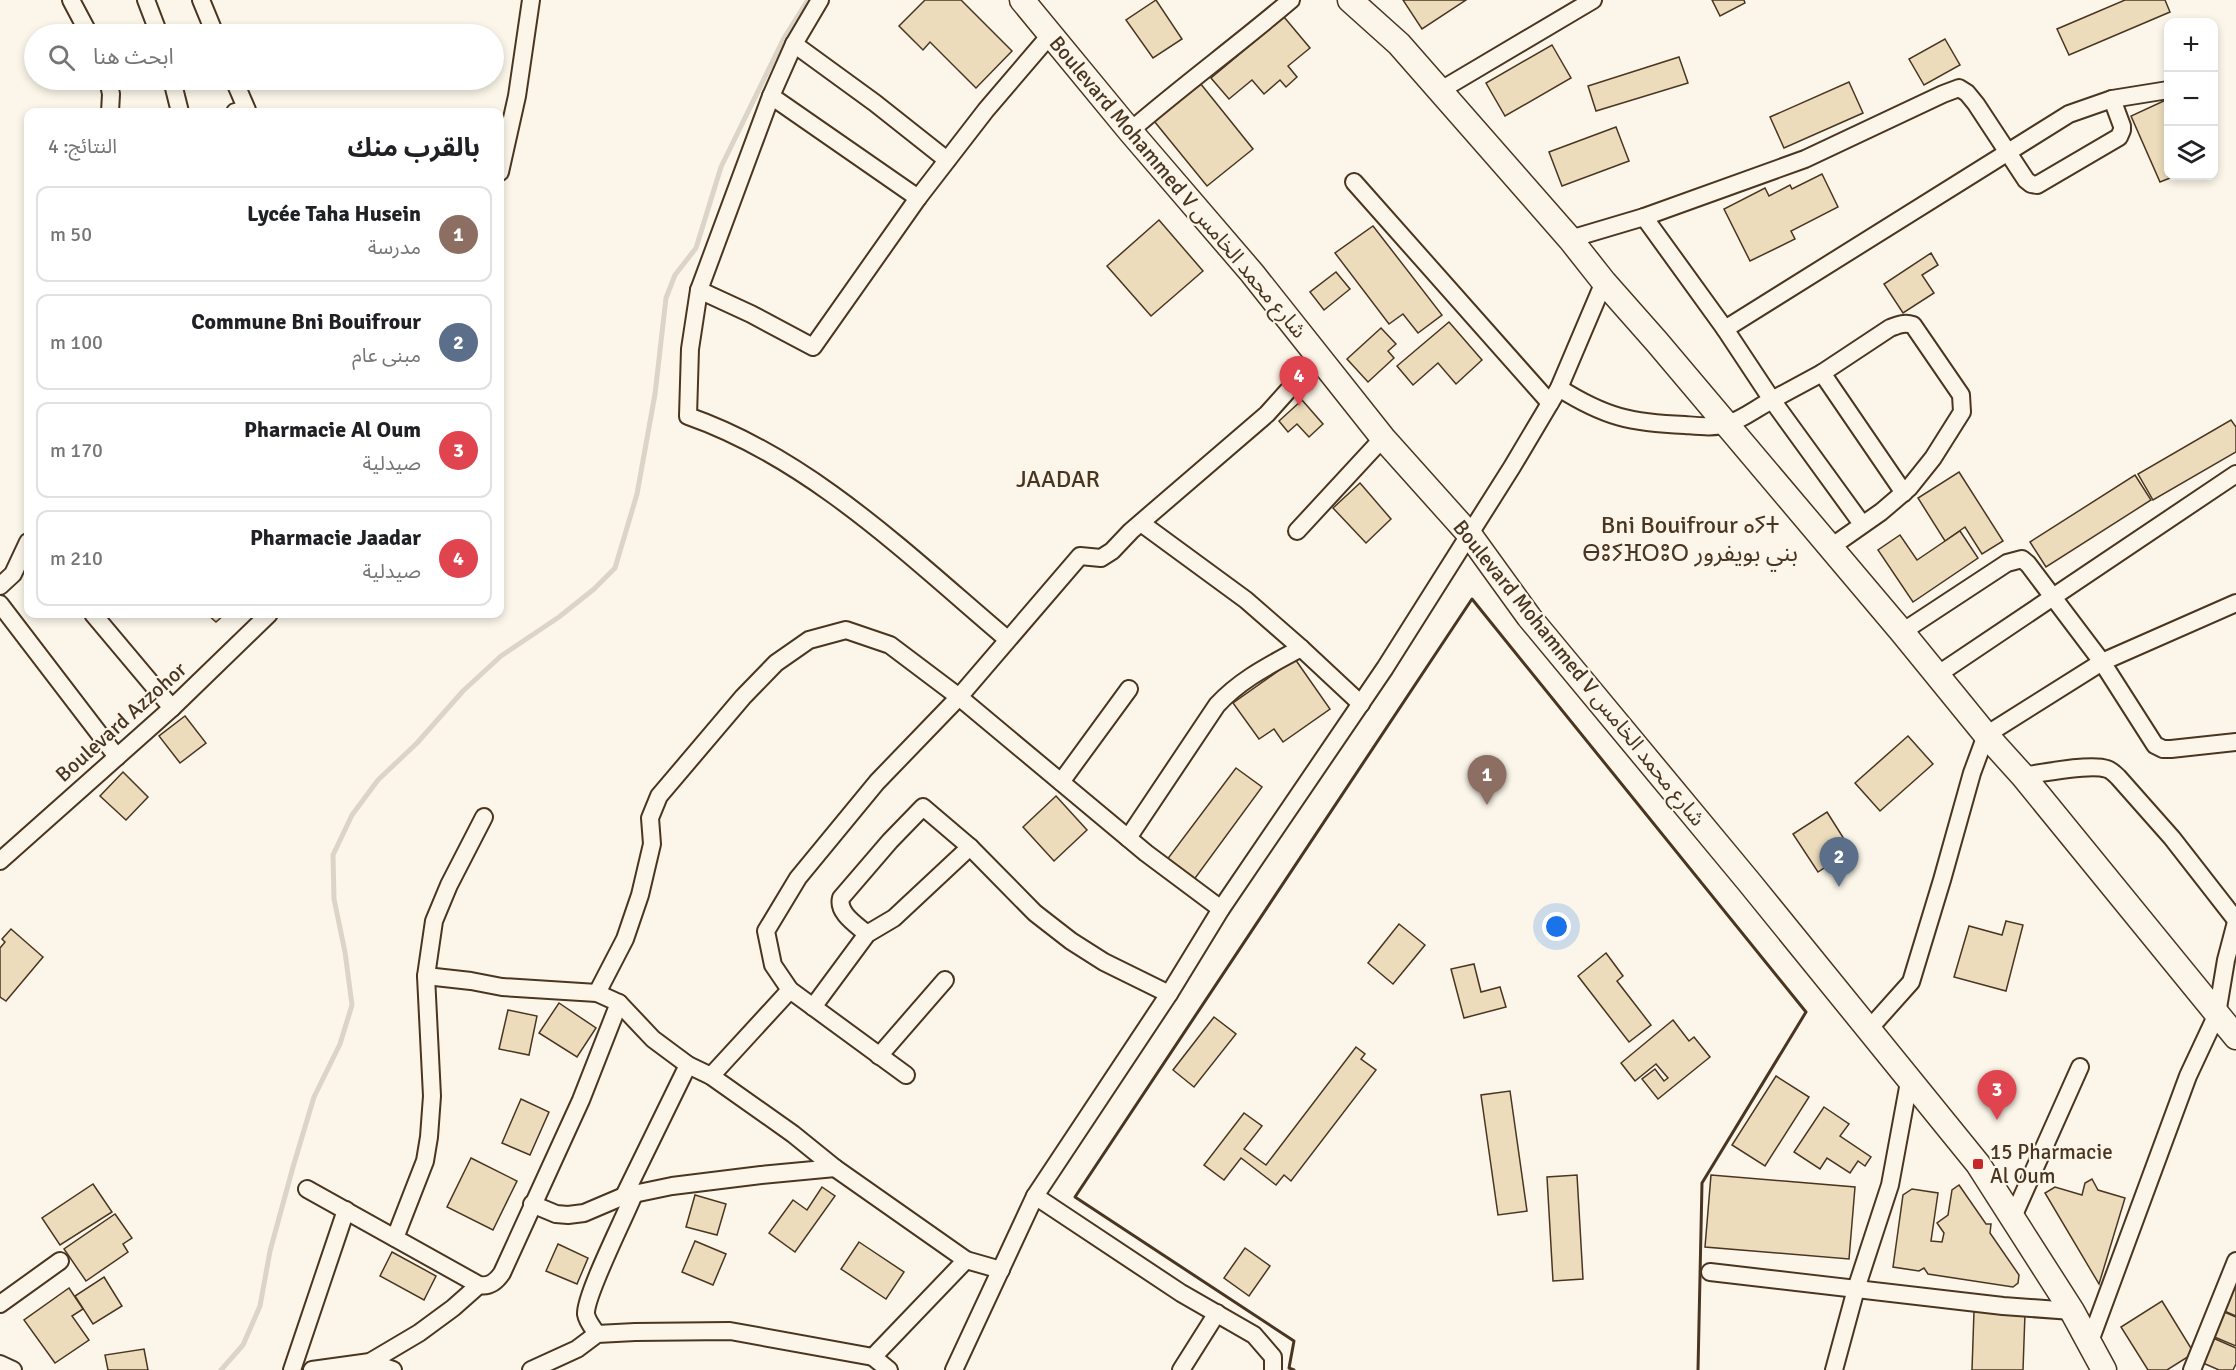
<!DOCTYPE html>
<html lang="ar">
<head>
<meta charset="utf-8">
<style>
  body { margin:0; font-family:Signika,"Noto Sans Arabic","Noto Sans Tifinagh",sans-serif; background:#f2f2f2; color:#202124; direction:rtl }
  .controls { position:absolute; right:18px; top:18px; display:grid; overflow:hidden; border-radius:12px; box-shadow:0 3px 9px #0003 }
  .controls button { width:54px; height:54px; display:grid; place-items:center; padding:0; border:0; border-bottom:2px solid #e0e0e0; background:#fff; color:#202124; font:30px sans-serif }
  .you { position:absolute; left:1557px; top:927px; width:21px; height:21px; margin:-15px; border:4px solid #fff; border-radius:50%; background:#1a73e8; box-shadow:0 0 0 9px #1a73e833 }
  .badge { display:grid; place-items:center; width:39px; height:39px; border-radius:50%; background:#c62828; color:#fff; font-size:20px; font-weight:700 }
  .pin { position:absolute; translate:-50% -50px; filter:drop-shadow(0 2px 3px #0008) }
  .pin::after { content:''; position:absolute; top:32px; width:21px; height:18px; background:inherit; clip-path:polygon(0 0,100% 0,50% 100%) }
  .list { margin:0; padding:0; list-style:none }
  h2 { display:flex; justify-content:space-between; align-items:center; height:78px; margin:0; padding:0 24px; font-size:26px }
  h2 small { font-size:20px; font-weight:400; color:#757577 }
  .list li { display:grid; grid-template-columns:39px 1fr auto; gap:18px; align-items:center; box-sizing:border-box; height:96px; margin:0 12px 12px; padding:0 12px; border:2px solid #e0e0e0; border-radius:12px }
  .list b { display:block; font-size:22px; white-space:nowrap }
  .list p { margin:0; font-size:20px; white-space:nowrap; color:#757577 }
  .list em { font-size:20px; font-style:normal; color:#757577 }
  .icon { flex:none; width:33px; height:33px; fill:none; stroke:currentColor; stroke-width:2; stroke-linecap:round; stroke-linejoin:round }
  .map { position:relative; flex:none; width:2236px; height:1370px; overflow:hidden; direction:ltr }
  .search { position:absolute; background:#fff; box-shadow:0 3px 9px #0003; left:24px; top:24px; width:480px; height:66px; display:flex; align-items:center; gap:15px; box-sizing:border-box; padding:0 21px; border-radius:33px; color:#757577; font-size:22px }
  .panel { position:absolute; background:#fff; box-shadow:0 3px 9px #0003; left:24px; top:108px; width:480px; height:510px; border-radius:12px; direction:rtl }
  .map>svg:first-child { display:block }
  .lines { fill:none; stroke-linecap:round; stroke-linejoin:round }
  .stream { stroke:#dcd4c6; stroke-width:5 }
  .building { fill:#ecdcbc; stroke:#4a3520; stroke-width:1.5 }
  .street-casing { stroke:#4a3520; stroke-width:20 }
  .secondary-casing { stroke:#4a3520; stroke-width:27 }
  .street { stroke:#fbf6e9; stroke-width:16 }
  .secondary { stroke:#fbf6e9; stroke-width:24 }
  .wall { stroke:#4a3520; stroke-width:3 }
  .poi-dot { fill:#c62828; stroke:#fbf6e9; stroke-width:2 }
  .labels { text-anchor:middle; stroke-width:4.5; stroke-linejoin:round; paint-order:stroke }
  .street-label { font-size:21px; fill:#4a3520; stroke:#fbf6e9 }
  .poi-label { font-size:21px; fill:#4a3520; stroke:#fbf6e9; text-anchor:start }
  .quarter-label { font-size:24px; fill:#4a3520; stroke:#fbf6e9 }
</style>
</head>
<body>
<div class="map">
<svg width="2236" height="1370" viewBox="0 0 2236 1370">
  <rect width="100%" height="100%" fill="#fbf6e9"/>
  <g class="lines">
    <path class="stream" d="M221 1370 243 1345 260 1306 270 1251 293 1167 314 1097 340 1044 352 1005 345 952 334 899 333 855 352 815 378 780 417 743 463 691 501 656 559 617 594 589 615 568 637 494 655 394 666 298 675 275 696 248 721 167 784 38 808 0"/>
  </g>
  <g class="building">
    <path d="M925 0H961L1012 51 976 88 930 42 923 50 899 26Z"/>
    <path d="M1156 0 1182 39 1153 58 1126 20Z"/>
    <path d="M1403 0H1466L1422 29Z"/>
    <path d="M1712 0H1744L1745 3 1720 16Z"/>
    <path d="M2125 0H2165L2170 12 2069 55 2057 29Z"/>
    <path d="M1284 17 1310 48 1288 66 1297 77 1286 87 1280 80 1264 94 1252 80 1229 99 1211 78Z"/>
    <path d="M1945 39 1960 65 1924 85 1909 59Z"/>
    <path d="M1552 45 1571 78 1505 116 1486 83Z"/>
    <path d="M1679 57 1688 83 1596 111 1588 86Z"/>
    <path d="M1196 78 1253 149 1207 186 1150 116Z"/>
    <path d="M1849 82 1863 113 1784 148 1770 117Z"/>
    <path d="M2168 99V176H2175L2160 182 2131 116Z"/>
    <path d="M1616 127 1629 161 1562 186 1549 152Z"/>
    <path d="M1822 174 1838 207 1791 231 1795 239 1750 261 1724 209 1765 188 1769 196 1790 185 1792 189Z"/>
    <path d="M1159 220 1203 271 1151 316 1107 266Z"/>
    <path d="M1373 226 1442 315 1418 333 1403 314 1389 324 1335 253Z"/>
    <path d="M1931 253 1938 265 1922 275 1934 293 1903 313 1884 284Z"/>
    <path d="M1336 272 1350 289 1324 310 1310 292Z"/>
    <path d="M1449 322 1482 360 1456 384 1438 363 1413 385 1397 366Z"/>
    <path d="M1381 328 1396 344 1388 351 1394 358 1368 382 1347 359Z"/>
    <path d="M1302 400 1323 424 1309 437 1297 424 1288 432 1279 421Z"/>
    <path d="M2231 420 2236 427V452L2153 500 2138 474Z"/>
    <path d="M1959 472 2003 541 1982 554 1965 527 1945 541 1918 498Z"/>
    <path d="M2135 475 2151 500 2046 567 2030 542Z"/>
    <path d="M1360 483 1391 519 1366 543 1333 508Z"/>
    <path d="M1960 531 1978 558 1913 602 1878 550 1900 535 1917 560Z"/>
    <path d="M207 614H225L216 622Z"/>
    <path d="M1295 659 1330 709 1283 742 1274 729 1259 739 1233 703Z"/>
    <path d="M185 716 206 743 180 763 159 736Z"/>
    <path d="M1908 736 1933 764 1880 811 1855 783Z"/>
    <path d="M1236 768 1262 787 1193 881 1166 861Z"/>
    <path d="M123 772 148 797 126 820 100 796Z"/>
    <path d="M1056 796 1087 830 1054 861 1023 827Z"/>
    <path d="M1827 812 1851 850 1818 872 1793 834Z"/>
    <path d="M2006 921 2023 925 2006 991 1954 977 1969 926 2002 935Z"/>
    <path d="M1399 924 1425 945 1393 984 1368 963Z"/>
    <path d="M11 929 43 957 6 1001 0 997V948L5 942 2 939Z"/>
    <path d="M1606 953 1623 976 1617 981 1651 1025 1629 1042 1578 976Z"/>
    <path d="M1474 964 1481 992 1500 987 1506 1007 1464 1018 1451 969Z"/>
    <path d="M559 1003 596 1028 577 1057 539 1033Z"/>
    <path d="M508 1010 537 1016 529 1055 499 1049Z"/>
    <path d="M1214 1017 1236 1034 1194 1087 1173 1070Z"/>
    <path d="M1673 1020 1689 1041 1694 1037 1710 1057 1658 1099 1642 1079 1655 1069 1664 1081 1668 1078 1656 1064 1635 1081 1621 1063Z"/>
    <path d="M1356 1047 1365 1054 1361 1059 1376 1070 1291 1181 1284 1175 1276 1185 1241 1158 1224 1180 1204 1165 1244 1113 1262 1126 1244 1149 1266 1165Z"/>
    <path d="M1776 1076 1809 1097 1765 1166 1732 1145Z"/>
    <path d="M1510 1091 1527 1211 1498 1215 1481 1095Z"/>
    <path d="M521 1099 549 1112 530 1155 502 1143Z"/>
    <path d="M1824 1107 1849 1124 1840 1136 1871 1157 1865 1166 1858 1161 1850 1173 1827 1158 1820 1169 1794 1152Z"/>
    <path d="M471 1158 517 1181 493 1230 447 1207Z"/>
    <path d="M1577 1175 1583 1279 1553 1281 1547 1177Z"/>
    <path d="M1711 1175 1855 1187 1849 1259 1705 1247Z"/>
    <path d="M2092 1179 2098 1190 2125 1198 2099 1284 2045 1193 2055 1187 2082 1195 2085 1183Z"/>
    <path d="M93 1184 112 1212 60 1245 42 1218Z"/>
    <path d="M1959 1185 1986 1224H1991L1990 1233 2019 1275 2018 1283 2013 1287 1928 1274 1924 1268 1919 1271 1893 1267 1903 1195 1912 1189 1938 1193 1931 1241 1942 1242 1944 1233 1937 1223 1948 1215 1952 1190Z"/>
    <path d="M822 1187 835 1196 795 1252 769 1233 793 1200 807 1210Z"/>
    <path d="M695 1195 726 1204 717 1235 686 1227Z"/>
    <path d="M115 1214 132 1238 123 1244 128 1252 86 1281 64 1249Z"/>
    <path d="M695 1241 726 1254 713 1285 682 1272Z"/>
    <path d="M859 1242 904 1272 886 1299 841 1269Z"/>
    <path d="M558 1244 588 1258 577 1284 546 1271Z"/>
    <path d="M1245 1248 1270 1266 1249 1296 1224 1278Z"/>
    <path d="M392 1252 436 1276 424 1300 380 1276Z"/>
    <path d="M104 1277 122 1306 93 1324 75 1296Z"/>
    <path d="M2232 1285 2236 1287V1316L2222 1310Z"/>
    <path d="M69 1288 83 1309 72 1316 89 1340 55 1363 24 1320Z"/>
    <path d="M2162 1301 2194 1353 2167 1370H2148L2121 1327Z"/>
    <path d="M1974 1311 2025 1313 2023 1370H1972Z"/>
    <path d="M2222 1311 2236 1317V1346L2212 1336Z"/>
    <path d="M2213 1338 2236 1348V1364L2233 1370H2219L2203 1363Z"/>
    <path d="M144 1349 148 1370H108L105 1355Z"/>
  </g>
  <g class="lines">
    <g class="street-casing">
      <g id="street">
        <path d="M71 0 89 34"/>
        <path d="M146 0 159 34"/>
        <path d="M201 0 215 34"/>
        <path d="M820 0 794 44 771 96 699 290 690 349 688 416C811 459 909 556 1007 639"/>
        <path d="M794 44 875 103 947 160"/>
        <path d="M108 80 111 94 110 112"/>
        <path d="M172 80 180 112"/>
        <path d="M234 80 247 110 235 112"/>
        <path d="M1441 90 1593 0"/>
        <path d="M771 96 918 198"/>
        <path d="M1130 131C1182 86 1238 45 1291 0"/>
        <path d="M500 172 517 96 531 0"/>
        <path d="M1354 182 1550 403"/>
        <path d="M1644 217 1725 329"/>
        <path d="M1570 239 1644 217 1805 159 1943 94 1959 88 1967 93 1976 104 2026 180 2031 184 2037 185 2119 137 2122 130V126L2112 99"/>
        <path d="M699 290 751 314 813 347 918 198 986 110 1051 34"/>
        <path d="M1822 373 1904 493"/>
        <path d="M1559 388C1605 417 1631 423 1685 425 1698 426 1715 428 1727 424 1742 420 1758 407 1772 400L1725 329 2069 114 2112 99 2168 90"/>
        <path d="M1141 523 1246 600 1301 648 1361 704"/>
        <path d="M1297 531 1383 438"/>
        <path d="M1831 547 1881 512 1909 488 1933 458 1962 412 1961 395 1913 325C1904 322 1898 325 1890 328L1822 373 1772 400 1862 524"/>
        <path d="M0 586 13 574 28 542"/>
        <path d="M0 604 117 757"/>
        <path d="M93 614 172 708"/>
        <path d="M1902 632 2007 563 2022 559 2028 564 2102 662 2155 745 2163 749H2171L2236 742"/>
        <path d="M1937 675 2236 474"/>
        <path d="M2023 776C2042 773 2091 763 2107 769 2111 770 2115 774 2118 777L2172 838 2236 920"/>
        <path d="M1061 782 1129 689"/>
        <path d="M1128 838 1217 705C1241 679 1270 665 1301 648"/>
        <path d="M0 861 172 708 269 614"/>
        <path d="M867 934C857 925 837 913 841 898L890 841 923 807 970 847 1035 913 1071 941 1104 962 1169 994"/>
        <path d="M426 976 471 981 502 987 597 993 619 1003 653 1039 688 1065 711 1076 793 1134 835 1168 966 1260 1001 1270"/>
        <path d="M597 993 625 939 640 895 652 844 650 818 659 796 743 697 776 663 809 640 846 630 890 645 959 697 1146 853 1221 909"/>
        <path d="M813 1007 867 934 894 918 970 847"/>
        <path d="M1869 1029 1911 982 1942 880 1972 773 1986 735 2102 662 2236 603"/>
        <path d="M879 1056 945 980"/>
        <path d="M906 1075 790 990 773 965 766 931 798 878 877 782 959 697 1080 556 1101 558 1112 551 1131 531 1267 414 1318 357"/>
        <path d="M711 1076 790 990"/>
        <path d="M307 1189 479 1285C489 1287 496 1282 502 1273L581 1100 619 1003"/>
        <path d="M624 1196 688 1065"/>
        <path d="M1035 1196 1181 1293 1254 1335 1273 1357V1370"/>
        <path d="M532 1204 556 1214 568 1215 584 1213 624 1196 672 1186 761 1175 835 1168"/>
        <path d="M2013 1217 2080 1067"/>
        <path d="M395 1238 425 1161 429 1137 432 1096 426 976 434 921 449 885 484 817"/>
        <path d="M1710 1272 2003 1306 2072 1311"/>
        <path d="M0 1304 60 1261"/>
        <path d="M597 1334C593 1328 587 1321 586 1314 585 1295 625 1217 634 1194"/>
        <path d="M2089 1344 2188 1076 2217 1014 2226 960 2236 922"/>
        <path d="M873 1357 889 1370"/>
        <path d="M370 1362 393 1370"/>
        <path d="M0 1364 13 1370"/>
        <path d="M292 1370 346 1210"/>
        <path d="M312 1370 370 1362 419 1333 453 1308 479 1285"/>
        <path d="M531 1370 577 1349 597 1334 635 1332 730 1331 873 1357 966 1260"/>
        <path d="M954 1370 1035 1196 1169 994 1221 909 1385 668 1512 467 1559 388 1604 282"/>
        <path d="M1181 1370 1217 1313"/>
        <path d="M1834 1370 1856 1289 1890 1185 1909 1082"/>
        <path d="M2192 1370 2236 1261"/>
      </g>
    </g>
    <g class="secondary-casing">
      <g id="secondary">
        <path d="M1022 0 1130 131 1252 273 1383 438 1469 534 1529 617 1749 882 1978 1164 2072 1311 2104 1370"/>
        <path d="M1350 0 1399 44 1570 239 1604 282 1657 342 1902 632 1986 735 2023 776 2236 1037"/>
      </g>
    </g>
    <use href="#street" class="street"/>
    <use href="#secondary" class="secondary"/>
    <path class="wall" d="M1294 1370 1289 1368 1294 1341 1075 1197 1472 599 1806 1012 1702 1183 1698 1370"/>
  </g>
  <rect class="poi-dot" x="1972" y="1158" width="12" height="12" rx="3"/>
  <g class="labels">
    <g class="street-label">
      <text transform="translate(1178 187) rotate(50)" y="7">Boulevard Mohammed V شارع محمد الخامس</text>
      <text transform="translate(1579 673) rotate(51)" y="7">Boulevard Mohammed V شارع محمد الخامس</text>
      <text transform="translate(121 722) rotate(-42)" y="7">Boulevard Azzohor</text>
    </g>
    <g class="poi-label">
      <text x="1990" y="1159">15 Pharmacie<tspan x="1990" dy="24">Al Oum</tspan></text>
    </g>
    <g class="quarter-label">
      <text x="1058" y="487">JAADAR</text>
      <text x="1690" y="533">Bni Bouifrour ⴰⵢⵜ<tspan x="1690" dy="28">ⴱⵓⵢⴼⵔⵓⵔ بني بويفرور</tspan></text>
    </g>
  </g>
</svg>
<div class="controls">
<button>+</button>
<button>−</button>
<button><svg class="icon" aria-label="layers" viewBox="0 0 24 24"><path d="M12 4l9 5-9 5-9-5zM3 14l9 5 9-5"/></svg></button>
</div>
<div class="you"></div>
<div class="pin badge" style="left:1487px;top:805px;background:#8d6e63">1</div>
<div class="pin badge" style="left:1839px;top:887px;background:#5c6f8a">2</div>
<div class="pin badge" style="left:1997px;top:1120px;background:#e0444e">3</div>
<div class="pin badge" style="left:1299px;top:406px;background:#e0444e">4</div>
<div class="search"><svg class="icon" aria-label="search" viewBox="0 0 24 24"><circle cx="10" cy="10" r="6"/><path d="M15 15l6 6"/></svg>ابحث هنا</div>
<section class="panel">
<h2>بالقرب منك<small>النتائج: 4</small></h2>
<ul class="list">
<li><span class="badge" style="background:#8d6e63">1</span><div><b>Lycée Taha Husein</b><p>مدرسة</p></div><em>50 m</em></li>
<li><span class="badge" style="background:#5c6f8a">2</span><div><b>Commune Bni Bouifrour</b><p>مبنى عام</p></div><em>100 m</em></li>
<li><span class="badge" style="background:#e0444e">3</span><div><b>Pharmacie Al Oum</b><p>صيدلية</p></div><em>170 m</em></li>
<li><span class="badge" style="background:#e0444e">4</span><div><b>Pharmacie Jaadar</b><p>صيدلية</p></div><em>210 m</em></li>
</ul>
</section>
</div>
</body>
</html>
